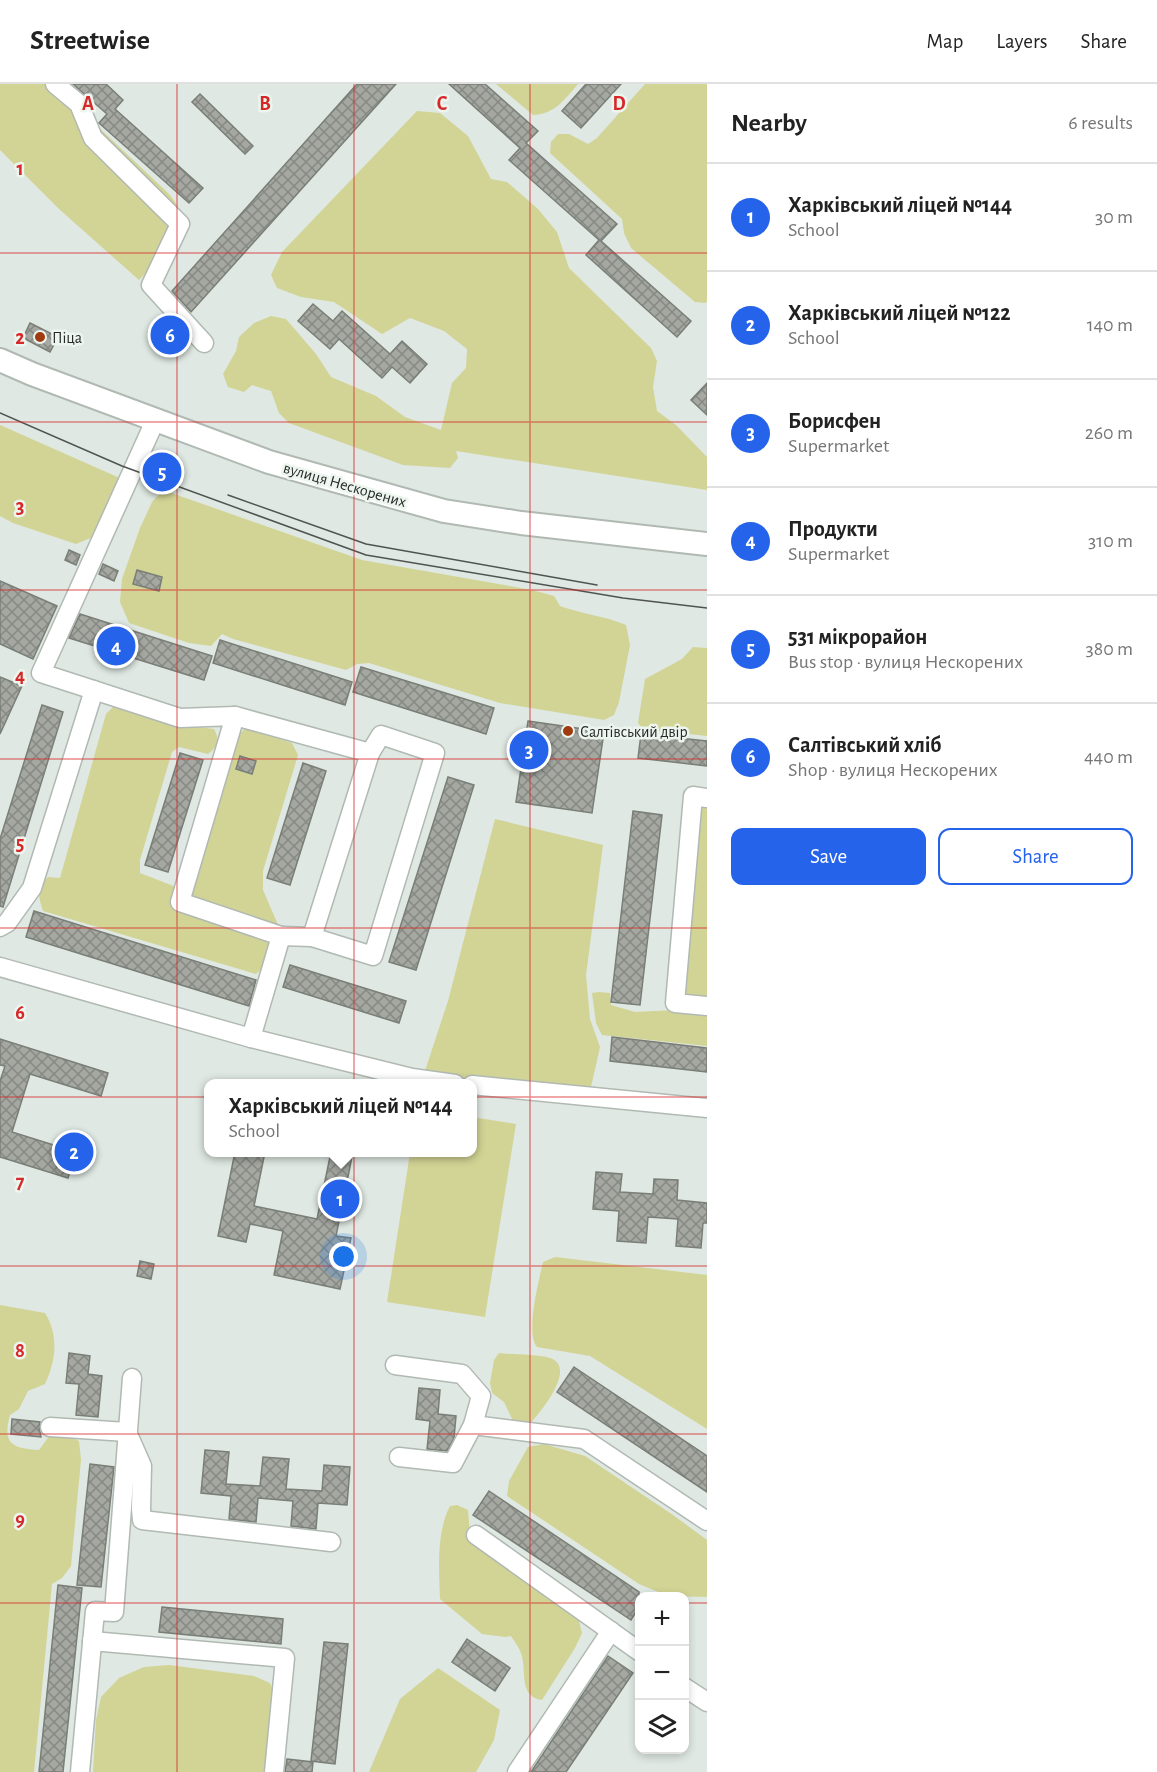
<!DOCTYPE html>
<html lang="en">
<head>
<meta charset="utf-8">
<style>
  body { margin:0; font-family:"Alegreya Sans",sans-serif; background:#f6f6f6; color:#222 }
  .controls { position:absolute; right:18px; bottom:18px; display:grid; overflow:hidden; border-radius:12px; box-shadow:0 3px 9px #0003 }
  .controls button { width:54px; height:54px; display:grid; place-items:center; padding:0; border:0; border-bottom:2px solid #e0e0e0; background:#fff; color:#222; font:30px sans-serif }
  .you { position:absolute; left:344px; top:1173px; width:21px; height:21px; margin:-15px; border:4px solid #fff; border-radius:50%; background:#1a73e8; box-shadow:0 0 0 9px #1a73e833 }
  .badge { display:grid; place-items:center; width:39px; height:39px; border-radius:50%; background:#2563eb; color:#fff; font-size:20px; font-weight:700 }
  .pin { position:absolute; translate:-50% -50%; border:3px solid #fff; box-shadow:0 2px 6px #0006 }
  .popup { position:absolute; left:204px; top:995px; width:273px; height:78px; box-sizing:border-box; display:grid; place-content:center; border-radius:12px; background:#fff; filter:drop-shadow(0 2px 4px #0005); font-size:20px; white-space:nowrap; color:#767676 }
  .popup b { font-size:22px; color:#222 }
  .popup::after { content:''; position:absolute; left:50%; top:100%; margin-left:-12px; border:12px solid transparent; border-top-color:#fff }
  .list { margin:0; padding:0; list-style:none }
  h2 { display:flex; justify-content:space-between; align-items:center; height:78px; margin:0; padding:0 24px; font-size:26px }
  h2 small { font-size:20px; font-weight:400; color:#767676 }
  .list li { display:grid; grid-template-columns:39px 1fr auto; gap:18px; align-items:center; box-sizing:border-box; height:108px; padding:0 24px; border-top:2px solid #e0e0e0 }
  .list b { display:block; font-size:22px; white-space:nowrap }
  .list p { margin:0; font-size:20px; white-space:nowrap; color:#767676 }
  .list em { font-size:20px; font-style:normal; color:#767676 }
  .actions { display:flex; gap:12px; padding:18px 24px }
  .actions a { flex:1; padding:14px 0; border:2px solid #2563eb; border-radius:12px; text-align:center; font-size:21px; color:#2563eb }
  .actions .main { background:#2563eb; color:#fff }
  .icon { flex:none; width:33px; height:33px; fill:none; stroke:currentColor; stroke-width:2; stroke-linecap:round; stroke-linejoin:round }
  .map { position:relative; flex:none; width:707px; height:1688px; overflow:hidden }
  header { display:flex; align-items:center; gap:36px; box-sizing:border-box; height:84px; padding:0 30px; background:#fff; border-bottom:2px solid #e0e0e0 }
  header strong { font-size:28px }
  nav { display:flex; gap:33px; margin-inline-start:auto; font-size:21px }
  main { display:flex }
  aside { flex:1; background:#fff }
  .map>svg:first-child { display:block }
  .green { fill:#d2d495 }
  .building { fill:url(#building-cross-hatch); stroke:#797e77; stroke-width:1.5 }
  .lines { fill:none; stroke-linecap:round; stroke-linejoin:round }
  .minor-casing { stroke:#b1b9b3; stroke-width:21 }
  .major-casing { stroke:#b1b9b3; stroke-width:26 }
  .minor { stroke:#fff; stroke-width:18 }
  .major { stroke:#fff; stroke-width:22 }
  .tram { stroke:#4f5451; stroke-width:1.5 }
  .grid { fill:none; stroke:#d62828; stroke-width:1.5; stroke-opacity:0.55 }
  .poi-dot { fill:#a03b10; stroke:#edf5ef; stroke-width:2 }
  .labels { text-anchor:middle; stroke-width:5; stroke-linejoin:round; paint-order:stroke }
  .poi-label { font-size:16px; fill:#272a28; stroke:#edf5ef; text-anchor:start }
  .street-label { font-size:16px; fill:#272a28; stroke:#edf5ef }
  .grid-label { font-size:20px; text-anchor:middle; font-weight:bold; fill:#d62828; stroke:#edf5ef; stroke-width:5; stroke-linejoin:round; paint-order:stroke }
</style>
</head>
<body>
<header>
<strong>Streetwise</strong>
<nav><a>Map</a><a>Layers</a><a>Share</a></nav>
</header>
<main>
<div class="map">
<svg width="707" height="1688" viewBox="0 0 707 1688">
  <defs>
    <pattern id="building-cross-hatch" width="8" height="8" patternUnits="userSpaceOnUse" patternTransform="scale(1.5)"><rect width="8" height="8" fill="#a4a8a1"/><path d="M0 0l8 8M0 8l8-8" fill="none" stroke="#868983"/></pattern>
  </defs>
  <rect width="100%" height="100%" fill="#dfe8e2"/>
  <g class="green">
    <path d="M0 0H45L95 40 169 110 178 122 151 184 139 196 59 125 0 66Z"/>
    <path d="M496 0H578C564 16 555 30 533 31Z"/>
    <path d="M645 0H707V218L705 219 695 218 631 164 624 149 622 135 550 69 551 58 558 50H569L588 60 597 54Z"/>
    <path d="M417 27 440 29 468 52 491 95 507 98 538 125 557 148 569 184 651 264 657 277 653 303 657 327 676 341 707 373V406L456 367 458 374 450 384 403 381 289 339 279 329 271 307 252 301 244 308 228 303 223 290 236 267 239 253 254 239 271 232 286 235 316 270 331 293 376 312 405 333 441 346 452 299 466 284 467 265 444 247 410 234 382 250 334 218 301 213 277 204 271 191 282 168Z"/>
    <path d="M0 341 122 395 93 453 76 460 13 439 0 432Z"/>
    <path d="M163 406 362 476 532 506 554 512 560 522C582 530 605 532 626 541L630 561 619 618 614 631 604 636 500 619 369 579 357 580 346 586 233 555 222 550 211 562 189 559 129 539 120 518 122 495 140 444 152 418Z"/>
    <path d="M693 563 707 564V652L643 645 638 639 645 595 682 575Z"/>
    <path d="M115 621 183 641 214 645C220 656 218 662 208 670L179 663 172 668 140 776V789L176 803 238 651 246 644 292 659 298 671 263 787V806L279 843 267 880 256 890 43 827C38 812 36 804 48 793L60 794 106 630Z"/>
    <path d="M704 721H707V962L602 951 596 939 592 909 599 908 610 909 611 921 635 928 675 926 699 732Z"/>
    <path d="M495 735 603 761 586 891 590 935 600 963 589 1012 422 996 448 917Z"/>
    <path d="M472 1033 516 1040 485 1233 387 1218 410 1069 472 1068Z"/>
    <path d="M555 1173 707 1191V1345L590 1272 537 1263C525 1248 539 1197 543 1178Z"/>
    <path d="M0 1221 45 1229C59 1251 56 1277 45 1300L28 1307 19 1325 10 1331C2 1360 12 1364 39 1366L50 1351 69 1352 79 1357 81 1376 71 1482 62 1494 52 1500 34 1688H0Z"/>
    <path d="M499 1269C514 1271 537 1270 550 1274 579 1284 537 1332 527 1343L515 1341 504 1318 492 1309 490 1299 494 1276Z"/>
    <path d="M544 1360 585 1372 673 1431 707 1456V1513L668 1512 639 1500 507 1412 509 1397 528 1363Z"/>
    <path d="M457 1421 468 1426 470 1450 476 1458 579 1537 582 1549 575 1564 542 1616C518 1613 527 1586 521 1569 519 1563 514 1557 511 1552L505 1553 482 1550 440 1515C439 1485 436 1449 450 1422Z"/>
    <path d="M169 1581 254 1592 270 1599 276 1615 269 1688H93L96 1636 101 1613 119 1594 144 1583Z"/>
    <path d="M438 1584 500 1626 494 1656 476 1688H369L400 1615Z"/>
  </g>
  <g class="building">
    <path d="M73 0H106L123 16 115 25 203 104 189 119 99 39 107 30Z"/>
    <path d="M357 0H396L191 228 172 207Z"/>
    <path d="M449 0H485L538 47 526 59 617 140 601 157 691 237 677 253 586 171 599 156 509 76 520 64Z"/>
    <path d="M586 0H621L581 44 562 27Z"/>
    <path d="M200 10 253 62 245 70 192 18Z"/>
    <path d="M313 220 333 237 342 227 390 270 402 257 427 280 410 299 392 283 382 294 339 255 330 265 298 237Z"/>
    <path d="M30 239 58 253 50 268 23 254Z"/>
    <path d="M171 240 180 249 169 262 159 253Z"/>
    <path d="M707 299V331L691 316Z"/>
    <path d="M69 466 80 471 76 481 65 476Z"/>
    <path d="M103 480 118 487 114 497 99 490Z"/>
    <path d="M137 486 162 493 159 507 133 500Z"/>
    <path d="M0 497 57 522 33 575 0 560Z"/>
    <path d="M80 530 212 572 204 596 69 554Z"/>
    <path d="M220 556 352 598 345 621 213 579Z"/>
    <path d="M361 583 494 624 486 650 353 608Z"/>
    <path d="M0 593 22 602 0 650Z"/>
    <path d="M42 621 63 628 3 823 0 822V755Z"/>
    <path d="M528 637 604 648 592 729 516 718Z"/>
    <path d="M641 650 707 657V682L638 674Z"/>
    <path d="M180 669 203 676 168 788 145 781Z"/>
    <path d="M240 672 256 677 252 690 236 685Z"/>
    <path d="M303 679 326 687 290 801 267 794Z"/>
    <path d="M448 693 474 701 416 886 389 878Z"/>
    <path d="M633 727 662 731 640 921 611 918Z"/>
    <path d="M34 827 256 896 249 922 26 853Z"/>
    <path d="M290 881 406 917 399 939 283 903Z"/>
    <path d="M612 953 707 964V988L610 977Z"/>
    <path d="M0 955 108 989 101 1012 30 990 12 1048 76 1068 68 1094 0 1073V997L5 982 0 981Z"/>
    <path d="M235 1068H265L254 1122 317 1135 331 1068H353L336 1152 351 1154 340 1205 274 1191 283 1147 250 1140 246 1158 218 1152Z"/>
    <path d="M596 1088 622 1090 620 1108 653 1110 654 1095 678 1096 677 1116 707 1119V1139H703L701 1164 676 1162 678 1135 648 1133 646 1159 617 1157 619 1127 593 1125Z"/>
    <path d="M140 1177 154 1180 151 1195 137 1192Z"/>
    <path d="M69 1269 90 1272 88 1290 102 1292 98 1333 76 1331 79 1300 66 1299Z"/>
    <path d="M574 1283 707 1372V1408L557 1308Z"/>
    <path d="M419 1304 440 1306 438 1330 456 1332 454 1354 447 1367 427 1365 430 1337 416 1335Z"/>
    <path d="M12 1335 40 1338 39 1343 41 1353 11 1350Z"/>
    <path d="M205 1366 229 1368 226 1400 260 1402 263 1373 289 1375 286 1405 322 1407 324 1381 350 1383 347 1421 318 1419 316 1445 291 1442 293 1417 258 1414 256 1438 229 1435 231 1412 201 1409Z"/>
    <path d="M90 1380 114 1383 101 1503 77 1501Z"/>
    <path d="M489 1407 639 1508V1523L631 1536 473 1431Z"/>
    <path d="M58 1501 82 1504 63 1688H39Z"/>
    <path d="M162 1523 283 1535 281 1560 159 1548Z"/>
    <path d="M467 1555 510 1584 495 1607 452 1578Z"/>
    <path d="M324 1558 348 1560 335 1680 311 1677Z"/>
    <path d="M608 1572 633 1589 566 1688H531Z"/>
    <path d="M287 1675 313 1678 312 1688H285Z"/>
  </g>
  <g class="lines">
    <g class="minor-casing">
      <g id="minor">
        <path d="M55 0 79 20 93 54 180 140 151 201 204 259"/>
        <path d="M155 337 41 589 180 634 235 632 180 818 281 852 251 954"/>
        <path d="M235 632 370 669 312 853 281 852"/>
        <path d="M707 714 693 712 675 919 707 922"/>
        <path d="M0 843 7 839 32 804 94 606"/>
        <path d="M312 853 373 872 435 669 381 651 370 669"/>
        <path d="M0 883 251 954 412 994 455 1000"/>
        <path d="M472 1001 707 1024"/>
        <path d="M395 1281 462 1290 481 1312 473 1341 584 1355 707 1437"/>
        <path d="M50 1343 127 1348 142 1382 141 1425 142 1436 331 1458"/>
        <path d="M399 1373 453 1379 473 1341"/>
        <path d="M476 1451 640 1568"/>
        <path d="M92 1557 285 1574 274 1688"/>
        <path d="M684 1603 707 1618"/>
        <path d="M80 1688 95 1527 114 1528 132 1294"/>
        <path d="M517 1688 611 1547"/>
      </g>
    </g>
    <g class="major-casing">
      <path id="major" d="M0 276 32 290 269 378 444 427 521 439 707 460"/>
    </g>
    <use href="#minor" class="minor"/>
    <use href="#major" class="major"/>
    <g class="tram">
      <path d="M0 329 122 382 366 471 623 514 707 524"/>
      <path d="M228 411 366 460 597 501"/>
    </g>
  </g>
  <path class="grid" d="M177 0V1688M354 0V1688M530 0V1688M0 169H707M0 338H707M0 506H707M0 675H707M0 844H707M0 1013H707M0 1182H707M0 1350H707M0 1519H640M684 1519H707"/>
  <g class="poi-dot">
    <circle cx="40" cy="253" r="6"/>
    <circle cx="568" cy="647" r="6"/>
  </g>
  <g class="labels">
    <g class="poi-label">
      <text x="52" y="259">Піца</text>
      <text x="580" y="653">Салтівський двір</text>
    </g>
    <g class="street-label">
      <text transform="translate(345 400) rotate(16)" y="6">вулиця Нескорених</text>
    </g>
  </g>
  <g class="grid-label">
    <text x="88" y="26">A</text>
    <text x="265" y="26">B</text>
    <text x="442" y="26">C</text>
    <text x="619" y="26">D</text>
    <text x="20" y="91">1</text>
    <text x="20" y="260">2</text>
    <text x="20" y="429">3</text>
    <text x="20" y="598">4</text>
    <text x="20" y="766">5</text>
    <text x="20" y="935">6</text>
    <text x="20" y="1104">7</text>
    <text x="20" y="1273">8</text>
    <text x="20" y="1442">9</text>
  </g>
</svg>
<div class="controls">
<button>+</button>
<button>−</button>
<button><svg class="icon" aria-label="layers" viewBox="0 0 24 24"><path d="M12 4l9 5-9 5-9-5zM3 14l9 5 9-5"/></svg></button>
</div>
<div class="you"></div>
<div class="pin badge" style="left:340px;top:1115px">1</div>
<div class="popup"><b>Харківський ліцей №144</b>School</div>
<div class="pin badge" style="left:74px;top:1068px">2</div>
<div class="pin badge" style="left:529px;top:666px">3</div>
<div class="pin badge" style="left:116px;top:562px">4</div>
<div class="pin badge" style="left:162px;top:388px">5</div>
<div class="pin badge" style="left:170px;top:251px">6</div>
</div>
<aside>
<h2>Nearby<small>6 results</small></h2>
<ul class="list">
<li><span class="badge">1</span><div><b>Харківський ліцей №144</b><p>School</p></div><em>30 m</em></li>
<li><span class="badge">2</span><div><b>Харківський ліцей №122</b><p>School</p></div><em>140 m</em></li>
<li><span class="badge">3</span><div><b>Борисфен</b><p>Supermarket</p></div><em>260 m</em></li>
<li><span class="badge">4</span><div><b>Продукти</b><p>Supermarket</p></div><em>310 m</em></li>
<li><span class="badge">5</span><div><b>531 мікрорайон</b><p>Bus stop · вулиця Нескорених</p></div><em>380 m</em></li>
<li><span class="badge">6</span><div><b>Салтівський хліб</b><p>Shop · вулиця Нескорених</p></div><em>440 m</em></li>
</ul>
<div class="actions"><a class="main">Save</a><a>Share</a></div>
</aside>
</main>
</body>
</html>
